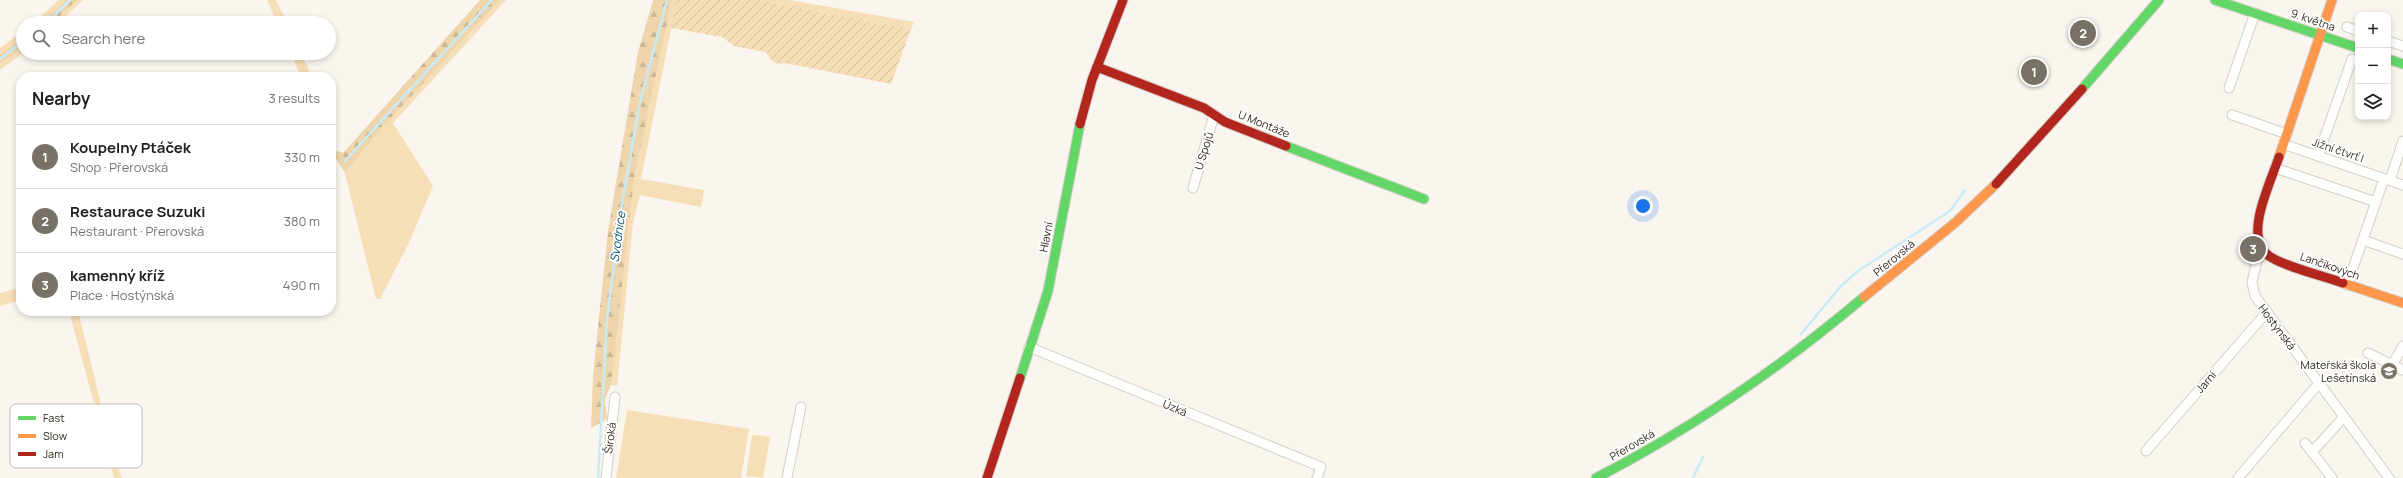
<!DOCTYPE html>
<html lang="en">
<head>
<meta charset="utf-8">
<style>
  body { margin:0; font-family:Manrope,sans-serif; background:#f6f6f6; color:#222 }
  .controls { position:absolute; right:12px; top:12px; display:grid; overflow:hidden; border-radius:8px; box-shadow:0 2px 6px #0003 }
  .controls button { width:36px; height:36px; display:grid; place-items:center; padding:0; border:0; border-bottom:1px solid #e0e0e0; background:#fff; color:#222; font:20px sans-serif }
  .you { position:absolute; left:1643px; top:206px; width:14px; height:14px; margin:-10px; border:3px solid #fff; border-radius:50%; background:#1a73e8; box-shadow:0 0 0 6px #1a73e833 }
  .badge { display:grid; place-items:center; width:26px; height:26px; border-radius:50%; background:#777166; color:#fff; font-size:13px; font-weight:700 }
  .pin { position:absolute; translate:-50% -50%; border:2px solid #fff; box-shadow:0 1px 4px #0006 }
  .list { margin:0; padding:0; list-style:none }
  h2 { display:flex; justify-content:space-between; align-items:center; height:52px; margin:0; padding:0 16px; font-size:17px }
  h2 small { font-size:13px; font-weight:400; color:#767676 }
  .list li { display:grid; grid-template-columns:26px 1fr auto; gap:12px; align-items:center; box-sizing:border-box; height:64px; padding:0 16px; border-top:1px solid #e0e0e0 }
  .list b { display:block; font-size:15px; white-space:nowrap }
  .list p { margin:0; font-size:13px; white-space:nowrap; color:#767676 }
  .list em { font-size:13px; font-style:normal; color:#767676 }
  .icon { flex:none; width:22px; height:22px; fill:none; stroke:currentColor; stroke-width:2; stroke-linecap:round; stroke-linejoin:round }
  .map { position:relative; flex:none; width:2403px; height:478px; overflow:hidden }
  .search { position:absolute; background:#fff; box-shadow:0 2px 6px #0003; left:16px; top:16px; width:320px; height:44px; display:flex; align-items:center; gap:10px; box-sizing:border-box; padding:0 14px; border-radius:22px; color:#767676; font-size:15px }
  .panel { position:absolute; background:#fff; box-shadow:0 2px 6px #0003; left:16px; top:72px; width:320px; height:244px; border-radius:16px }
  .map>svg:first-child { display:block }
  .grass { fill:#f6deb6 }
  .forest { fill:url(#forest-firs) }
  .garden { fill:url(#garden-furrows) }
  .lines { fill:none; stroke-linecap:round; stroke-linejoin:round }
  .stream { stroke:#c8ebf7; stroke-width:2.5 }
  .street-casing { stroke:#d3cec5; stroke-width:11 }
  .fast-casing { stroke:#d3cec5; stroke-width:11 }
  .slow-casing { stroke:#d3cec5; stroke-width:11 }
  .jam-casing { stroke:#d3cec5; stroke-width:11 }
  .street { stroke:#fefefd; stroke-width:9 }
  .fast { stroke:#63d668; stroke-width:9 }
  .slow { stroke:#ff974d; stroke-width:9 }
  .jam { stroke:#b3261e; stroke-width:9 }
  .labels { text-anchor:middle; stroke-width:3.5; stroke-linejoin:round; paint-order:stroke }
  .street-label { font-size:11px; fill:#30291d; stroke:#fff }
  .poi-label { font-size:11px; fill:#30291d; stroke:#fff; text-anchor:end }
  .water-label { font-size:12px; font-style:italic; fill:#04576d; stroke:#fff }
  .key { fill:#fff; stroke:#c1bfbb; stroke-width:1 }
  .key-label { font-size:11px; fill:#30291d }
</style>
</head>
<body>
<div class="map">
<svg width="2403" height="478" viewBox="0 0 2403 478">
  <defs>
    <pattern id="forest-firs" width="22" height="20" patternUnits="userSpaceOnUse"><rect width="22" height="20" fill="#eed5ac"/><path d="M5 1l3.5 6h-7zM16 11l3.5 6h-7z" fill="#ccb794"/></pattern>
    <pattern id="garden-furrows" width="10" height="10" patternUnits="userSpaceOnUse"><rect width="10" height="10" fill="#f6deb6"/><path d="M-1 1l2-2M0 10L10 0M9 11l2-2" fill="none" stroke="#d3be9c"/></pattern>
  </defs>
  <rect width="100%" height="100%" fill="#faf6ef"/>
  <g class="grass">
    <path d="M59 0H66L41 23H33Z"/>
    <path d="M77 0H83L59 23H52Z"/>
    <path d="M267 0H276L287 23H277Z"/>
    <path d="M500 0H506L393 123 433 186 408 245 380 299H376L345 173 380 130Z"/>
    <path d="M672 0H677L641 179 704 190 701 207 640 195 633 222 617 386 611 385 613 358 634 179Z"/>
    <path d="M758 0H790L914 22 911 29Z"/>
    <path d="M23 31V37L0 54V48Z"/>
    <path d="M23 47V53L0 70V64Z"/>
    <path d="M291 53H301L312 77H301Z"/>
    <path d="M21 287V300L0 306V293Z"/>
    <path d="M69 311H78L114 457 122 478H114Z"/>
    <path d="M627 410 749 429 741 478H616Z"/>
    <path d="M752 435 770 437 763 478 746 476Z"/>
  </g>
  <g class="forest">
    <path d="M66 0H77L52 23H41Z"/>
    <path d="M480 0H500L380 130 345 173 335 157V150L343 153Z"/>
    <path d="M653 0H672L634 179 611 385 605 399 607 419 591 428 593 376 608 231 638 52Z"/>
    <path d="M23 37V47L0 64V54Z"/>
  </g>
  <path class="garden" d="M677 0H758L911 29 891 84 785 63C775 66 770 60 766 52L734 46 722 37 671 28Z"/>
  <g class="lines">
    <g class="stream">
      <path d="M46 23 70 0"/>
      <path d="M0 59 23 41"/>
      <path d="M345 161 492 0"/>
      <path d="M1801 334 1840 287 1858 271 1950 211 1965 190"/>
      <path d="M598 478 607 320 620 215 640 102 667 0"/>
      <path d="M1693 478 1703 457"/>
    </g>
    <g class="street-casing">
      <g id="street">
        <path d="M2347 27 2358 31"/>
        <path d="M2388 41 2403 46"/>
        <path d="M2229 88 2255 13"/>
        <path d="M2232 115 2287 134"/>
        <path d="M2283 144 2403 185"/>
        <path d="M2318 156 2352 59"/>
        <path d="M2275 168 2376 202"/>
        <path d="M2390 180 2403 141"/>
        <path d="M1193 188 1214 115"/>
        <path d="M2363 240 2403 254"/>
        <path d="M2260 248 2252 282 2255 296 2389 478"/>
        <path d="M2347 285 2384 179"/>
        <path d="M1029 347 1321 467 1317 478"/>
        <path d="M2368 353 2403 370"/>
        <path d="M2392 365 2403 346"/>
        <path d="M2305 443 2312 452"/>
        <path d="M2146 451 2267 312"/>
        <path d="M606 478 615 397"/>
        <path d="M787 478 801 407"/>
        <path d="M2238 478 2319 383"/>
        <path d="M2332 478 2312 452 2344 417"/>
      </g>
    </g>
    <g class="fast-casing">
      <g id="fast">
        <path d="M2215 0 2358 48"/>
        <path d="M2388 59 2403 64"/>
        <path d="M2082 89 2159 0"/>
        <path d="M1286 146 1424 199"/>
        <path d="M1020 378 1048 291 1080 124"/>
        <path d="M1596 478C1693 428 1781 367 1864 297"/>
      </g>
    </g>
    <g class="slow-casing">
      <g id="slow">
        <path d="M2279 157 2332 0"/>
        <path d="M2343 283 2403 303"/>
        <path d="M1864 297 1956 222 1996 184"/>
      </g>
    </g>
    <g class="jam-casing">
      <g id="jam">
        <path d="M1097 67 1204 108 1225 122 1286 146"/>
        <path d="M1080 124 1092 80 1123 0"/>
        <path d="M2279 157C2271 182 2242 238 2269 256 2285 267 2324 276 2343 283"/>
        <path d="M1996 184 2082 89"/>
        <path d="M987 478 1020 378"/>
      </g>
    </g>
    <use href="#street" class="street"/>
    <use href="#fast" class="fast"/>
    <use href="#slow" class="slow"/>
    <use href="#jam" class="jam"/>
  </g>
  <defs>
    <g id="school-disc" transform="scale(0.9)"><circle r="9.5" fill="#777166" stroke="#fff"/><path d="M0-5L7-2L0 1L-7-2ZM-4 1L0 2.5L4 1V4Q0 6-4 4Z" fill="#fff"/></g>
  </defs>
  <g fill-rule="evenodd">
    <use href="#school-disc" x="2389" y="371"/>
  </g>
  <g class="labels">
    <g class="street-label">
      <text transform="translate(2313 20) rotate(19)" y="4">9. května</text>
      <text transform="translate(1264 124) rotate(22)" y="4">U Montáže</text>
      <text transform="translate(2338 150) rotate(19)" y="4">Jižní čtvrť I</text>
      <text transform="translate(1204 151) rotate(-73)" y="4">U Spojů</text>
      <text transform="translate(1046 237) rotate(-79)" y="4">Hlavní</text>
      <text transform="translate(1894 258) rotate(-40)" y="4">Přerovská</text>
      <text transform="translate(2330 266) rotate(19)" y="4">Lančíkových</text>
      <text transform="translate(2277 327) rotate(53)" y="4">Hostýnská</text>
      <text transform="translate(2206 382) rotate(-49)" y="4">Jarní</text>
      <text transform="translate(1175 408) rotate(23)" y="4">Úzká</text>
      <text transform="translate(610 438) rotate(-83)" y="4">Široká</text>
      <text transform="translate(1632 445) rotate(-30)" y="4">Přerovská</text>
    </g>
    <g class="poi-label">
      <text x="2376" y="369">Mateřská škola<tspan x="2376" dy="13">Lešetínská</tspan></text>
    </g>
    <g class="water-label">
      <text transform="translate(618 237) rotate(-82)" y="4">Svodnice</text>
    </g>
  </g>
  <rect x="10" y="404" width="132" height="64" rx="6" class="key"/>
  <rect x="18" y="416" width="18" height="4" fill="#63d668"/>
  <rect x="18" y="434" width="18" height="4" fill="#ff974d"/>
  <rect x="18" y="452" width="18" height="4" fill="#b3261e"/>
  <g class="key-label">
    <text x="43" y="422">Fast</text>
    <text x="43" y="440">Slow</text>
    <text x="43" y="458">Jam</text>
  </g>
</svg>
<div class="controls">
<button>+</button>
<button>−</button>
<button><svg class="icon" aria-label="layers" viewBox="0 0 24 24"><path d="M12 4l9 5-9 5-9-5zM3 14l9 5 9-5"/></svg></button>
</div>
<div class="you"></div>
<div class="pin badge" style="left:2034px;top:72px">1</div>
<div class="pin badge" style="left:2083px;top:33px">2</div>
<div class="pin badge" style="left:2253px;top:249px">3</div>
<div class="search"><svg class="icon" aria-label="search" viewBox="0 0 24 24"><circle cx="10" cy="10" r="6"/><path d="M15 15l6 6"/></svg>Search here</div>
<section class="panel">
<h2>Nearby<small>3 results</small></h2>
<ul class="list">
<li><span class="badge">1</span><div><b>Koupelny Ptáček</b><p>Shop · Přerovská</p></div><em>330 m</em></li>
<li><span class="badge">2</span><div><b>Restaurace Suzuki</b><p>Restaurant · Přerovská</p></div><em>380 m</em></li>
<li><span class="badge">3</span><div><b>kamenný kříž</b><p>Place · Hostýnská</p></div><em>490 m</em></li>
</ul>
</section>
</div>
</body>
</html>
